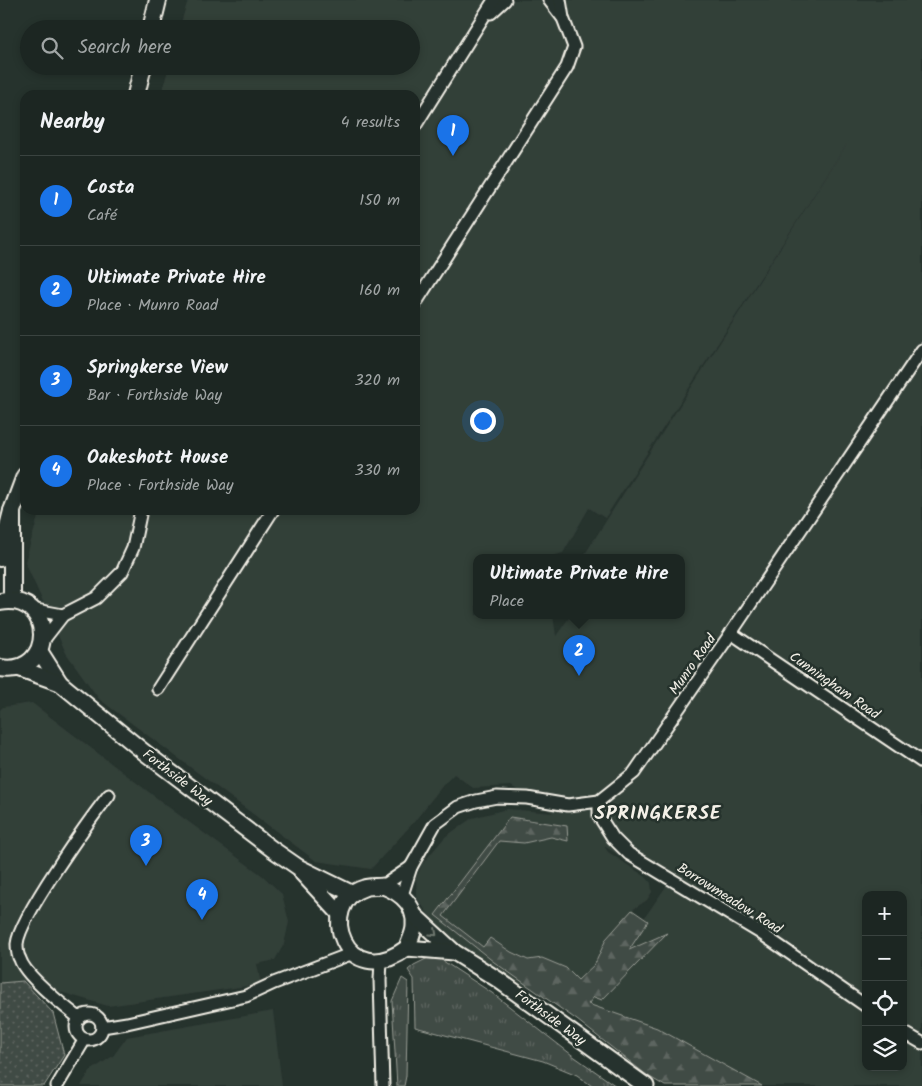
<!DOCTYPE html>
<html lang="en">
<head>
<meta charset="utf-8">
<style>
  body { margin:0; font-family:Kalam,sans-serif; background:#252e2a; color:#f1f3f6 }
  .controls { position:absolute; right:15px; bottom:15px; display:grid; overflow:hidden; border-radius:10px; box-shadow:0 2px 8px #0003 }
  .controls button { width:45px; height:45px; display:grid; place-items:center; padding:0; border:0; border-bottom:1px solid #3a4340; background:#1c2622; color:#f1f3f6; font:25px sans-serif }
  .you { position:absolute; left:482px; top:420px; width:18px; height:18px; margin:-12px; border:4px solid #fff; border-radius:50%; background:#1a73e8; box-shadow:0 0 0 8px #1a73e833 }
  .badge { display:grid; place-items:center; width:32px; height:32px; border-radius:50%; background:#1a73e8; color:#fff; font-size:16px; font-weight:700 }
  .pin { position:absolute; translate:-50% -41px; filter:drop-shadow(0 1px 2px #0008) }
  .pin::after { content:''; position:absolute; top:26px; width:18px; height:15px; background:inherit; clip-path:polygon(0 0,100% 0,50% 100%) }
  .popup { position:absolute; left:473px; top:554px; width:212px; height:65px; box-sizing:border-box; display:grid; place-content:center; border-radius:10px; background:#1c2622; filter:drop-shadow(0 1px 4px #0005); font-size:16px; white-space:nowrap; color:#a0a5a5 }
  .popup b { font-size:19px; color:#f1f3f6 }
  .popup::after { content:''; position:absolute; left:50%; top:100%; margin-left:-10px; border:10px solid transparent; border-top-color:#1c2622 }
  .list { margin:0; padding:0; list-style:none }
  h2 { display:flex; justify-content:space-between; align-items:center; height:65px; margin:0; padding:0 20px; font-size:21px }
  h2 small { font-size:16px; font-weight:400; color:#a0a5a5 }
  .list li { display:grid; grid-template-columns:32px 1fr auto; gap:15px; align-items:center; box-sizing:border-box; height:90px; padding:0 20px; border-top:1px solid #3a4340 }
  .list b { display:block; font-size:19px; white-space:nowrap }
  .list p { margin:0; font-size:16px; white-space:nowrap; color:#a0a5a5 }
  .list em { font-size:16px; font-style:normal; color:#a0a5a5 }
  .icon { flex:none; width:28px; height:28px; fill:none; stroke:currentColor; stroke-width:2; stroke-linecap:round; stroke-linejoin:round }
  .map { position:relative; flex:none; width:922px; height:1086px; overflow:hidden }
  .search { position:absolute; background:#1c2622; box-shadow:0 2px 8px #0003; left:20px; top:20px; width:400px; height:55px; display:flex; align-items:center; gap:12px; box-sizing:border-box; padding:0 18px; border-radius:28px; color:#a0a5a5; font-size:19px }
  .panel { position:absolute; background:#1c2622; box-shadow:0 2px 8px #0003; left:20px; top:90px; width:400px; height:425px; border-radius:15px }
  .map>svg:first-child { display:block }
  .built { fill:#333f39; fill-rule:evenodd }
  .grass { fill:url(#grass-tufts); stroke:#9a9e96 }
  .forest { fill:url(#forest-firs); stroke:#9a9e96 }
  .park { fill:url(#park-dots); stroke:#9a9e96 }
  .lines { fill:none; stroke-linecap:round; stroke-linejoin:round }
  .street-casing { stroke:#f4f1e8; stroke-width:15 }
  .secondary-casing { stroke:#f4f1e8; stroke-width:19 }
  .primary-casing { stroke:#f4f1e8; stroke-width:20 }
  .street { stroke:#26332d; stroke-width:11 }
  .secondary { stroke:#26332d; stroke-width:15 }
  .primary { stroke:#26332d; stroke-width:16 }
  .oneway { stroke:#6e766e }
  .labels { text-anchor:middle; stroke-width:5; stroke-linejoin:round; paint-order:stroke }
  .street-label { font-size:14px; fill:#f4f1e8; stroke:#26332d }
  .district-label { font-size:19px; font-weight:bold; letter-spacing:1px; fill:#f4f1e8; stroke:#26332d }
</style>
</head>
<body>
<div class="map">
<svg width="922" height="1086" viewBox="0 0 922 1086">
  <defs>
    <pattern id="grass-tufts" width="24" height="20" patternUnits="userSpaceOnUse" patternTransform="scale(1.25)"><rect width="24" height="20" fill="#414b45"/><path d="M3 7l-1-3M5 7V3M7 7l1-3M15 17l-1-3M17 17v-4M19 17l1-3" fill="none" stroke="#5d6560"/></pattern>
    <pattern id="forest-firs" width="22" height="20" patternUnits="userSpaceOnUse" patternTransform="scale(1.25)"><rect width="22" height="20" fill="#414b45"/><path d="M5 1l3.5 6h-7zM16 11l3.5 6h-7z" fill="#5d6560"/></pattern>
    <pattern id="park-dots" width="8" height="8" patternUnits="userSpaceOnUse" patternTransform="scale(1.25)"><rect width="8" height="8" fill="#414b45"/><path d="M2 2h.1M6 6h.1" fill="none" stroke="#5d6560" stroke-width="1.8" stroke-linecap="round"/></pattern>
  </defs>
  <rect width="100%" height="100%" fill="#26332d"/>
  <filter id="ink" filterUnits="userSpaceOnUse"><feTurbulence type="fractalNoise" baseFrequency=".02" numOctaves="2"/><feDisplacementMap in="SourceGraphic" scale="10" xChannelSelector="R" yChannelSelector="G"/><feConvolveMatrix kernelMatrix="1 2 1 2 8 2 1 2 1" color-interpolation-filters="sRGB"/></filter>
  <g filter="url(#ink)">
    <g class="built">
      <path d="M188 0H922V1086H685L580 1011 667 885 604 846 608 852 646 877 651 883 652 892 647 900 632 910 606 939 595 964 578 981 542 958 528 960 511 952 490 938 483 947 443 916 499 841 524 843 551 837 567 841 510 817 435 915 494 962 538 993 479 961 442 934 417 898 416 878 422 864 445 837 472 818 507 809 553 813 511 786 473 788 454 774 443 785 414 822 371 869 316 861 99 699 66 653 25 562 40 510H415V95H161L169 66H411V29H179ZM852 136 583 557H682V615H571L556 636 553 615H476V557H549L563 553 589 508 605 518ZM866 895H903V1067H866Z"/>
      <path d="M32 703 175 812 263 876 282 894 289 922 284 944 275 960 257 964 261 984 108 1006 23 981 0 983V710L3 707Z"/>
      <path d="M273 1011 282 1086H81L90 1071 113 1056 127 1037Z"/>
    </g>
    <g class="grass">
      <path d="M428 958 440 959 492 993 572 1055 616 1086H592L577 1075 543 1061 415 1027 414 979 408 970 414 965Z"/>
      <path d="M402 978 408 982 406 1076 404 1086H397L392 1001Z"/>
    </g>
    <path class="forest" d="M510 817 567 826 568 841 551 837 524 843 499 841 443 916 483 947 490 938 511 952 528 960 542 958 566 968 578 980 595 964 606 939 632 910 648 921 629 950 667 933 602 1000 594 997 588 1004 657 1028 762 1086H665L648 1076 577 1020 494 962 435 915Z"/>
    <path class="park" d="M23 981 53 1013 64 1055 44 1086H0V983Z"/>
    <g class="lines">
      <g class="street-casing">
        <g id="street">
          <path d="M549 0 562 17"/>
          <path d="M491 13 505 0"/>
          <path d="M415 126 494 0"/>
          <path d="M415 304 567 67 574 47 563 18 560 0"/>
          <path d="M31 609 63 615"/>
          <path d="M731 633 922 762"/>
          <path d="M42 642 63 615 96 598 122 572 133 548 141 510"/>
          <path d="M158 689 273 510"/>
          <path d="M599 801V816L613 838 629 854 759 932 866 1006"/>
          <path d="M411 867 435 824 458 807 476 801 497 797 527 798 568 805 599 801 634 773 731 633 922 350"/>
          <path d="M383 886 411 867 402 895"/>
          <path d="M381 961 380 980 383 1086"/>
          <circle cx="89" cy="1027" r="13"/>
          <path d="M79 1018C64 1006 25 976 20 959 18 956 17 948 17 944 19 918 90 819 109 795"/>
          <path d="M102 1027 127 1023 246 996 274 983 353 953"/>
          <path d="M903 1032 922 1043"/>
          <path d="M57 1086 85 1039"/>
        </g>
      </g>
      <g class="secondary-casing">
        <g id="secondary">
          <path d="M39 650 60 683"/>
          <path d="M18 668 60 683 144 752 272 849 298 867 353 894"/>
          <path d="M302 873 340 914"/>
          <path d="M383 886C401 893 416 905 414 926 414 933 409 942 407 948 345 994 315 903 364 888 369 886 377 887 383 886Z"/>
          <path d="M413 914 454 952 497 979 646 1086"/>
          <path d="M407 948 454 952"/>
        </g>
      </g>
      <g class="primary-casing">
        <g id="primary">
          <path d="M151 29 158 0"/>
          <path d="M136 95 143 66"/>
          <path d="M0 558 12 511 25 476"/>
          <path d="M12 601V511"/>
          <path d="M0 602C55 591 57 677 0 668"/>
        </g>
      </g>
      <use href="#street" class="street"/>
      <use href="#secondary" class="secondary"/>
      <use href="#primary" class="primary"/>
    </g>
    <defs><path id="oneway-chevron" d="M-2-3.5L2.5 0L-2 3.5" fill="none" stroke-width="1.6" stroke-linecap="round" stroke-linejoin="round" transform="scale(1.25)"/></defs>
    <use class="oneway" href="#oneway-chevron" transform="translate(434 933) rotate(43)"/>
  </g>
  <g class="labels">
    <g class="street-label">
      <text transform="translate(692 664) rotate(-55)" y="5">Munro Road</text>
      <text transform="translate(835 685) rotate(35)" y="5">Cunningham Road</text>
      <text transform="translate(178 777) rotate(37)" y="5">Forthside Way</text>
      <text transform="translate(730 898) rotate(32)" y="5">Borrowmeadow Road</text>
      <text transform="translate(551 1017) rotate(36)" y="5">Forthside Way</text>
    </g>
    <g class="district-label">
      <text x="658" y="819">SPRINGKERSE</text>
    </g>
  </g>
</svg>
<div class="controls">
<button>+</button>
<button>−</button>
<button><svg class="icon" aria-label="locate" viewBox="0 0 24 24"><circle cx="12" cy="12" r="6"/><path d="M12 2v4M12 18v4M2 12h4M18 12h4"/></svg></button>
<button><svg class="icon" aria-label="layers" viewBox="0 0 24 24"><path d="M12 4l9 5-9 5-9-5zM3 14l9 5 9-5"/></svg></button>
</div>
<div class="you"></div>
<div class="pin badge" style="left:453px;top:156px">1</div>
<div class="pin badge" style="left:579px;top:676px">2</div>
<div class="popup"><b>Ultimate Private Hire</b>Place</div>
<div class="pin badge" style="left:146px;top:866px">3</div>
<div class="pin badge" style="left:202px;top:920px">4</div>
<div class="search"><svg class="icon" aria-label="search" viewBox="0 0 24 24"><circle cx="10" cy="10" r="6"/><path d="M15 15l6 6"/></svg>Search here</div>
<section class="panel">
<h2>Nearby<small>4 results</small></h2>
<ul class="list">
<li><span class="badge">1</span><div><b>Costa</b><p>Café</p></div><em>150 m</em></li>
<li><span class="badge">2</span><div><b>Ultimate Private Hire</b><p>Place · Munro Road</p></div><em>160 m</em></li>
<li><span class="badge">3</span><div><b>Springkerse View</b><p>Bar · Forthside Way</p></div><em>320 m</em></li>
<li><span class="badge">4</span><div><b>Oakeshott House</b><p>Place · Forthside Way</p></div><em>330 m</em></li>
</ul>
</section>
</div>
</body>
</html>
